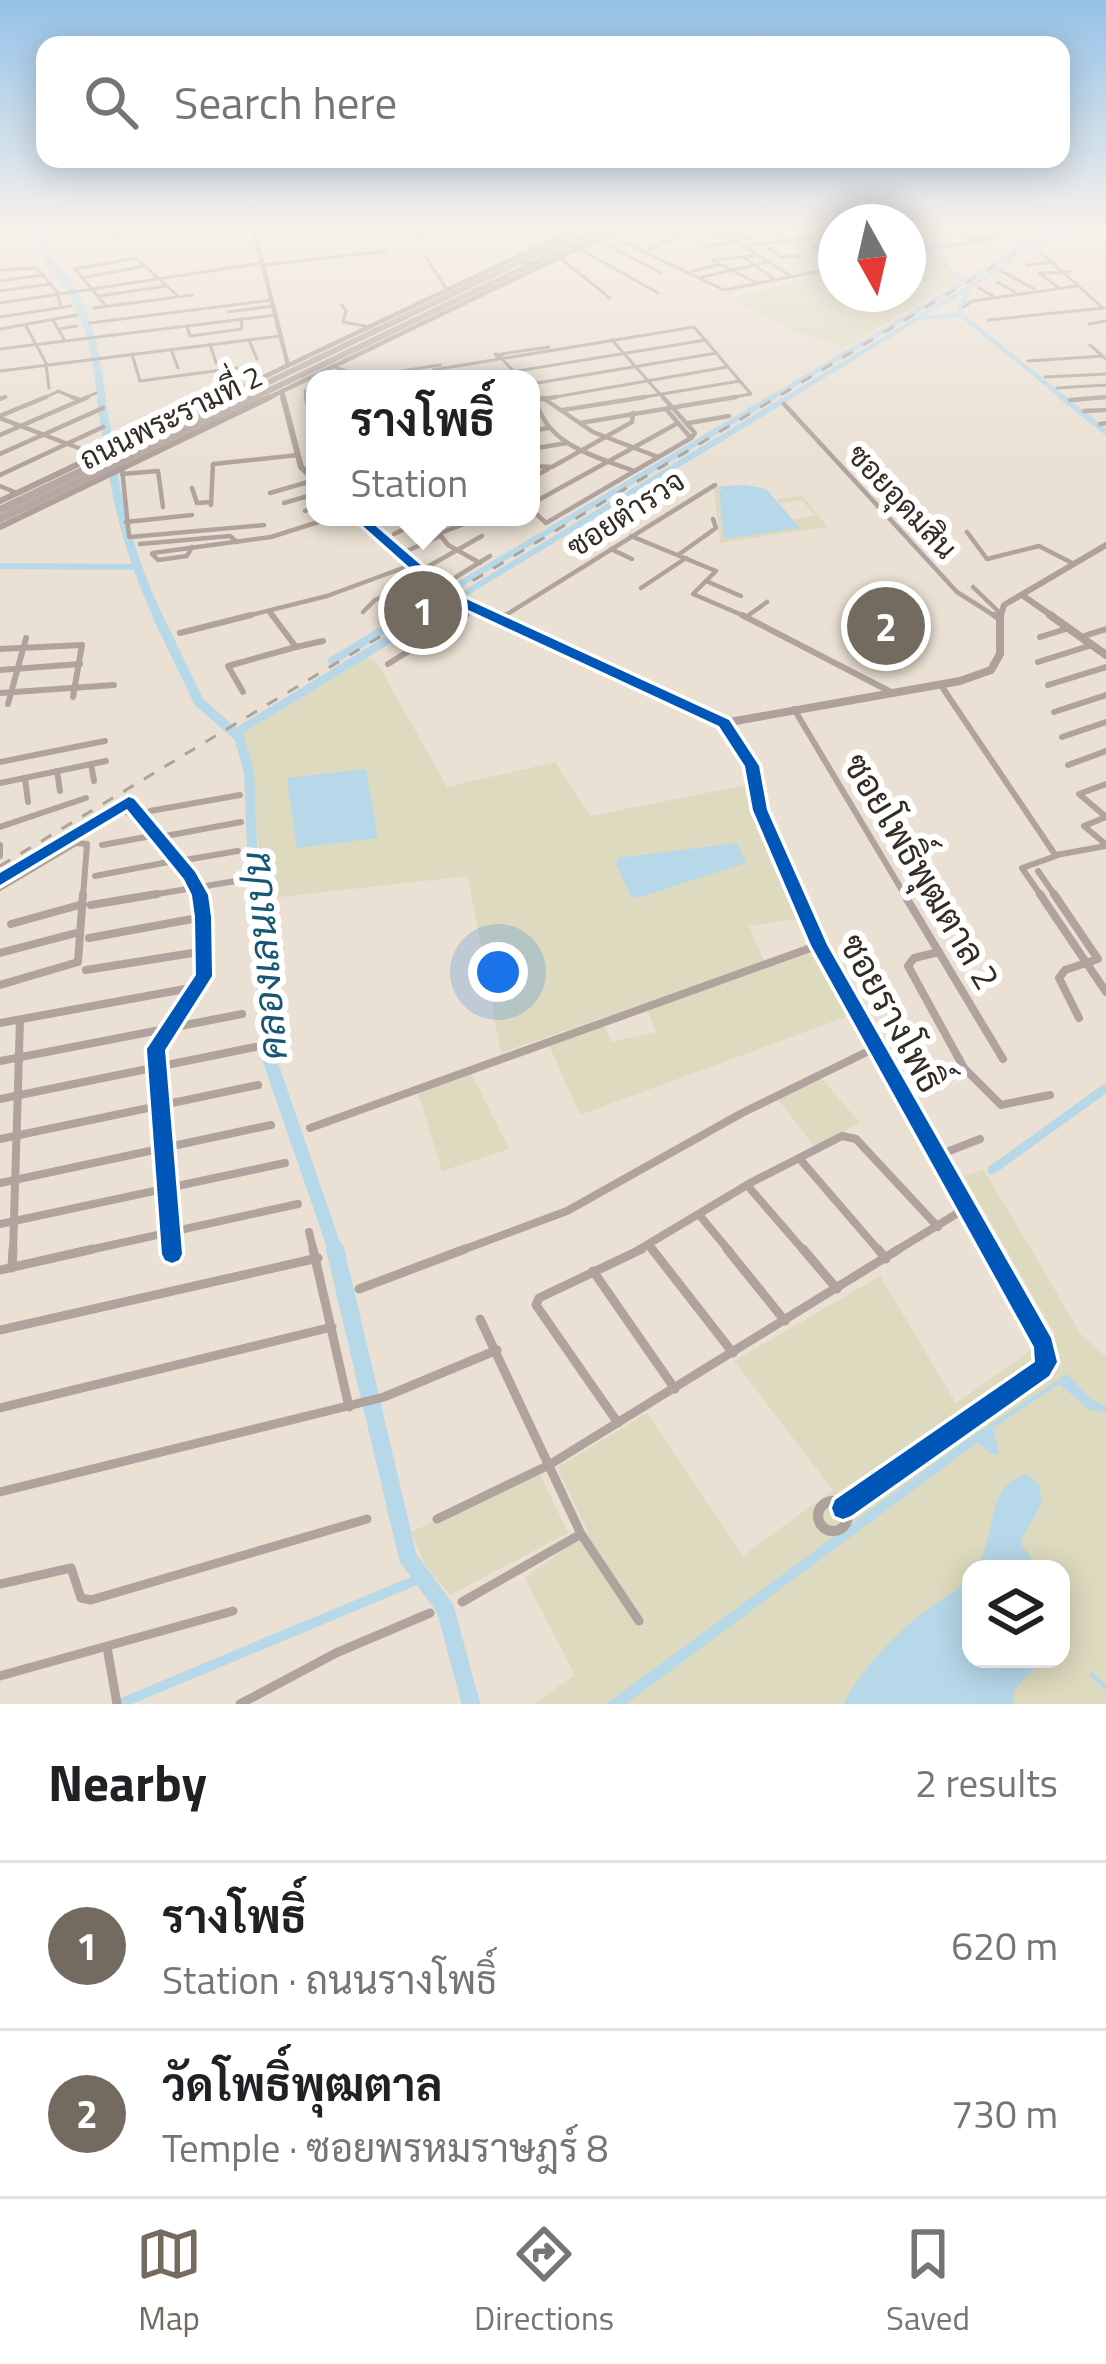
<!DOCTYPE html>
<html lang="en">
<head>
<meta charset="utf-8">
<style>
  body { margin:0; font-family:"Titillium Web",Sarabun,sans-serif; background:#f6f6f6; color:#202124 }
  .controls { position:absolute; right:36px; bottom:36px; display:grid; overflow:hidden; border-radius:24px; box-shadow:0 6px 30px #0003 }
  .controls button { width:108px; height:108px; display:grid; place-items:center; padding:0; border:0; border-bottom:3px solid #e0e0e0; background:#fff; color:#202124; font:60px sans-serif }
  .compass { position:absolute; left:818px; top:204px; width:108px; height:108px; border-radius:50%; background:#fff; box-shadow:0 6px 30px #0003; rotate:172deg }
  .you { position:absolute; left:498px; top:972px; width:42px; height:42px; margin:-30px; border:9px solid #fff; border-radius:50%; background:#1a73e8; box-shadow:0 0 0 18px #1a73e833 }
  .badge { display:grid; place-items:center; width:78px; height:78px; border-radius:50%; background:#736b60; color:#fff; font-size:39px; font-weight:700 }
  .pin { position:absolute; translate:-50% -50%; border:6px solid #fff; box-shadow:0 3px 12px #0006 }
  .popup { position:absolute; left:306px; top:370px; width:234px; height:156px; box-sizing:border-box; display:grid; place-content:center; border-radius:24px; background:#fff; filter:drop-shadow(0 3px 9px #0005); font-size:39px; white-space:nowrap; color:#757577 }
  .popup b { font-size:45px; color:#202124 }
  .popup::after { content:''; position:absolute; left:50%; top:100%; margin-left:-24px; border:24px solid transparent; border-top-color:#fff }
  .list { margin:0; padding:0; list-style:none }
  h2 { display:flex; justify-content:space-between; align-items:center; height:156px; margin:0; padding:0 48px; font-size:51px }
  h2 small { font-size:39px; font-weight:400; color:#757577 }
  .list li { display:grid; grid-template-columns:78px 1fr auto; gap:36px; align-items:center; box-sizing:border-box; height:168px; padding:0 48px; border-top:3px solid #e0e0e0 }
  .list b { display:block; font-size:45px; white-space:nowrap }
  .list p { margin:0; font-size:39px; white-space:nowrap; color:#757577 }
  .list em { font-size:39px; font-style:normal; color:#757577 }
  .icon { flex:none; width:66px; height:66px; fill:none; stroke:currentColor; stroke-width:2; stroke-linecap:round; stroke-linejoin:round }
  .map { position:relative; flex:none; width:1106px; height:1704px; overflow:hidden }
  .search { position:absolute; background:#fff; box-shadow:0 6px 30px #0003; left:36px; right:36px; top:36px; height:132px; display:flex; align-items:center; gap:30px; box-sizing:border-box; padding:0 42px; border-radius:24px; color:#757577; font-size:45px }
  .sheet { height:492px; background:#fff }
  nav { display:flex; justify-content:space-around; align-items:center; box-sizing:border-box; height:168px; border-top:3px solid #e0e0e0; background:#fff; font-size:33px; color:#757577 }
  nav a { display:grid; justify-items:center; gap:6px }
  nav .on { color:#736b60 }
  .map>svg:first-child { display:block }
  .green { fill:#dddabf; fill-rule:evenodd }
  .water { fill:#b6d8e9 }
  .lines { fill:none; stroke-linecap:round; stroke-linejoin:round }
  .stream { stroke:#b6d8e9; stroke-width:4.5 }
  .canal-far4 { stroke:#b6d8e9; stroke-width:4.5 }
  .canal-far3 { stroke:#b6d8e9; stroke-width:6 }
  .canal-far2 { stroke:#b6d8e9; stroke-width:8 }
  .canal-far1 { stroke:#b6d8e9; stroke-width:9 }
  .canal { stroke:#b6d8e9; stroke-width:10 }
  .river-far4 { stroke:#b6d8e9; stroke-width:8 }
  .river-far3 { stroke:#b6d8e9; stroke-width:9 }
  .river-far2 { stroke:#b6d8e9; stroke-width:10 }
  .river-far1 { stroke:#b6d8e9; stroke-width:14 }
  .river { stroke:#b6d8e9; stroke-width:18 }
  .street-far4 { stroke:#b0a29c; stroke-width:3 }
  .street-far3 { stroke:#b0a29c; stroke-width:4.5 }
  .street-far2 { stroke:#b0a29c; stroke-width:6 }
  .street-far1 { stroke:#b0a29c; stroke-width:8 }
  .street { stroke:#b0a29c; stroke-width:9 }
  .secondary-far4 { stroke:#aea09a; stroke-width:4.5 }
  .secondary-far3 { stroke:#aea09a; stroke-width:6 }
  .secondary-far2 { stroke:#aea09a; stroke-width:8 }
  .secondary-far1 { stroke:#aea09a; stroke-width:9 }
  .secondary { stroke:#aea09a; stroke-width:10 }
  .highway-far1 { stroke:#b6a7a0; stroke-width:6 }
  .highway { stroke:#b6a7a0; stroke-width:8 }
  .rail { stroke:#aea39c; stroke-width:3; stroke-dasharray:12 12; stroke-linecap:butt }
  .secondary-bridge { stroke:#aea09a; stroke-width:4.5 }
  .cycleway-casing { stroke:#fff; stroke-width:7 }
  .cycleway { fill:#0057b8; fill-rule:evenodd }
  .labels { text-anchor:middle; stroke-width:12; stroke-linejoin:round; paint-order:stroke }
  .far-street-label { font-size:30px; fill:#332c22; stroke:#fff }
  .street-label { font-size:36px; fill:#332c22; stroke:#fff }
  .water-label { font-size:39px; font-style:italic; fill:#165774; stroke:#fff }
</style>
</head>
<body>
<div class="map">
<svg width="1106" height="1704" viewBox="0 0 1106 1704">
  <rect width="100%" height="100%" fill="#eae0d3"/>
  <g class="green">
    <path d="M926 250 958 281 844 348 805 335 732 299 836 269V294H908V253Z"/>
    <path d="M714 486C727 490 749 486 764 492 777 497 787 518 800 528L793 519 815 515 802 500 780 503 777 499 802 496 828 527 720 543Z"/>
    <path d="M367 657 376 661 447 787 555 762 590 816 747 785 770 861 796 919 749 926 764 961 501 1053 468 876 262 899 254 788 240 732Z"/>
    <path d="M810 953 848 1016 580 1115 549 1045 604 1026 612 1042 656 1032 648 1011Z"/>
    <path d="M471 1073 509 1149 442 1171 418 1092Z"/>
    <path d="M820 1077 860 1123 814 1146 777 1098Z"/>
    <path d="M984 1170 1082 1336 1106 1357V1704H534L575 1675 525 1578 588 1532 557 1468 647 1413 743 1556 833 1490 734 1361 880 1276 956 1403 1055 1334 964 1176ZM971 1569H1061V1659H971Z"/>
    <path d="M540 1474 568 1533 450 1595 425 1565 411 1532Z"/>
  </g>
  <g class="water">
    <path d="M745 485 766 489 800 528 724 539 719 491 723 490 719 486Z"/>
    <path d="M366 769 378 838 297 848 287 778Z"/>
    <path d="M737 843 746 863 637 898 631 896 616 864 619 858Z"/>
    <path d="M1067 1374 1093 1401 1106 1406V1412L1090 1410 1059 1384 993 1428 999 1454H991L978 1442 626 1704H606L959 1445Z"/>
    <path d="M1027 1474 1039 1485 1042 1503 1020 1542 1038 1569H975C997 1540 985 1483 1027 1474Z"/>
    <path d="M971 1574V1659H1043L1014 1690V1704H844C857 1673 904 1624 934 1605 949 1594 960 1590 971 1574Z"/>
  </g>
  <g class="lines">
    <path class="stream" d="M1092 1675 1106 1688"/>
    <g class="canal-far4">
      <path d="M908 230 962 281"/>
      <path d="M921 318 960 315"/>
      <path d="M768 400 1056 227"/>
      <path d="M784 400 969 287"/>
      <path d="M1066 400 959 313 969 287 1068 227"/>
    </g>
    <g class="canal-far3">
      <path d="M1062 397 1106 432"/>
      <path d="M0 566 134 567"/>
      <path d="M403 618 773 397"/>
      <path d="M424 618 789 397"/>
    </g>
    <g class="canal-far2">
      <path d="M332 661 408 615"/>
      <path d="M235 733 429 615"/>
    </g>
    <path class="canal-far1" d="M992 1170 1106 1088"/>
    <path class="canal" d="M119 1704 426 1576"/>
    <path class="river-far4" d="M43 227C44 273 55 261 74 295 92 328 97 363 102 400"/>
    <path class="river-far3" d="M101 397C113 479 122 543 159 618"/>
    <path class="river-far2" d="M157 615 199 702 239 737 249 772 254 897"/>
    <path class="river-far1" d="M254 894 270 1061 336 1252"/>
    <path class="river" d="M335 1249 408 1558 445 1608 471 1704"/>
    <g class="street-far4">
      <path d="M370 227 392 229"/>
      <path d="M675 227 733 239 789 275"/>
      <path d="M767 227 787 241"/>
      <path d="M817 227 828 236"/>
      <path d="M980 227 991 238"/>
      <path d="M406 229 436 227"/>
      <path d="M650 233 661 227"/>
      <path d="M961 233 968 239 989 237"/>
      <path d="M607 234 724 290 836 268"/>
      <path d="M656 234 671 227"/>
      <path d="M725 234 751 230"/>
      <path d="M113 235 212 227"/>
      <path d="M699 236 741 227"/>
      <path d="M988 236 1012 231"/>
      <path d="M411 238 540 227"/>
      <path d="M596 239 661 273"/>
      <path d="M738 239 758 236"/>
      <path d="M750 245 809 238 798 227"/>
      <path d="M813 245 835 266"/>
      <path d="M813 245 831 244 836 249"/>
      <path d="M766 246 781 257 799 256"/>
      <path d="M578 248 658 293"/>
      <path d="M702 248 733 241"/>
      <path d="M645 252 690 230"/>
      <path d="M908 252 994 239"/>
      <path d="M1040 252 1102 307"/>
      <path d="M425 256 447 290"/>
      <path d="M742 256 774 279"/>
      <path d="M559 257 610 298"/>
      <path d="M712 260 757 283"/>
      <path d="M712 260 755 256"/>
      <path d="M262 265 386 251"/>
      <path d="M1027 265 1053 262"/>
      <path d="M0 270 37 268 57 292 61 307"/>
      <path d="M692 271 718 265"/>
      <path d="M1001 271 1034 289"/>
      <path d="M702 277 767 262"/>
      <path d="M83 278 144 266"/>
      <path d="M0 281 43 275"/>
      <path d="M997 282 1015 292"/>
      <path d="M979 288 993 296"/>
      <path d="M1059 288 1039 273 1070 272"/>
      <path d="M0 291 50 284"/>
      <path d="M99 296 167 286"/>
      <path d="M0 303 262 263"/>
      <path d="M342 305 346 311 343 322 370 327"/>
      <path d="M106 306 75 269 136 258 178 296"/>
      <path d="M964 307 972 301 1076 286"/>
      <path d="M94 308 193 295"/>
      <path d="M228 312 273 306"/>
      <path d="M0 317 71 306"/>
      <path d="M53 320 65 341"/>
      <path d="M988 320 1104 308"/>
      <path d="M90 323 271 300"/>
      <path d="M1089 324 1106 321"/>
      <path d="M26 326 47 365"/>
      <path d="M187 326 190 336 242 329 241 320"/>
      <path d="M0 329 77 315"/>
      <path d="M59 329 77 326"/>
      <path d="M249 340 257 359"/>
      <path d="M612 340 665 400"/>
      <path d="M210 344 216 363"/>
      <path d="M1090 345 1106 359"/>
      <path d="M0 349 276 315"/>
      <path d="M171 349 178 368"/>
      <path d="M132 354 140 381 237 368"/>
      <path d="M495 354 502 355 497 357Z"/>
      <path d="M502 354 549 347"/>
      <path d="M502 359 521 379"/>
      <path d="M1028 361 1103 356"/>
      <path d="M46 365 49 388"/>
      <path d="M332 366 363 377 440 365"/>
      <path d="M433 370 694 327 751 394 718 400"/>
      <path d="M0 371 281 336"/>
      <path d="M1045 377 1106 374"/>
      <path d="M469 379 706 340"/>
      <path d="M531 384 717 353"/>
      <path d="M1057 388 1106 385"/>
      <path d="M58 391 79 400"/>
      <path d="M0 399 5 397"/>
      <path d="M39 400 59 391"/>
      <path d="M81 400 96 393"/>
      <path d="M307 400 305 391 315 389"/>
      <path d="M538 400 544 398"/>
      <path d="M538 400 727 367"/>
      <path d="M626 400 740 381"/>
      <path d="M1075 400 1106 397"/>
    </g>
    <g class="street-far3">
      <path d="M72 397 80 400"/>
      <path d="M306 397 315 433"/>
      <path d="M663 397 695 433 691 438"/>
      <path d="M544 398 536 400 556 397"/>
      <path d="M0 399 5 397"/>
      <path d="M546 400 593 432 658 457"/>
      <path d="M1070 400 1106 397"/>
      <path d="M536 401C548 446 595 456 634 471"/>
      <path d="M784 404 957 592 998 618"/>
      <path d="M666 409 691 438"/>
      <path d="M563 410 645 397"/>
      <path d="M1084 411 1106 410"/>
      <path d="M0 416 46 397"/>
      <path d="M0 418 97 455"/>
      <path d="M580 423 736 397"/>
      <path d="M689 423 729 416"/>
      <path d="M1100 424 1106 423"/>
      <path d="M531 431 548 428"/>
      <path d="M0 435 88 397"/>
      <path d="M531 449 567 443"/>
      <path d="M0 454 103 408"/>
      <path d="M531 466 552 467 632 422 633 413"/>
      <path d="M122 468 129 536"/>
      <path d="M122 474 158 471 163 507"/>
      <path d="M0 475 103 427"/>
      <path d="M531 478 548 469"/>
      <path d="M0 486 17 493"/>
      <path d="M192 488 197 503 211 502"/>
      <path d="M270 493 315 480"/>
      <path d="M284 503 315 494"/>
      <path d="M531 504 678 423"/>
      <path d="M211 505 213 464 298 455"/>
      <path d="M531 509 546 523 691 438"/>
      <path d="M305 511 315 507"/>
      <path d="M426 517 448 545 480 563"/>
      <path d="M377 519 382 517"/>
      <path d="M126 522 192 515"/>
      <path d="M967 532 987 559 1039 546 1074 564"/>
      <path d="M394 534 427 519"/>
      <path d="M438 534 472 521"/>
      <path d="M631 536 716 571 693 594 749 618"/>
      <path d="M130 537 264 525"/>
      <path d="M140 544 230 536 237 542"/>
      <path d="M611 549 632 559"/>
      <path d="M409 550 440 536"/>
      <path d="M153 553 271 537 334 517"/>
      <path d="M152 554 158 560 187 556 192 547"/>
      <path d="M678 555 716 528 713 519"/>
      <path d="M429 566 482 536"/>
      <path d="M456 577 490 556"/>
      <path d="M706 581 741 596"/>
      <path d="M973 587 999 612"/>
      <path d="M641 588 686 558"/>
      <path d="M269 612 274 618"/>
      <path d="M363 612 375 600 427 579"/>
      <path d="M746 617 767 602"/>
      <path d="M239 618 327 596 411 565"/>
      <path d="M461 618 476 609"/>
      <path d="M501 618 715 485"/>
    </g>
    <g class="street-far2">
      <path d="M272 615 296 647 323 641"/>
      <path d="M742 615 891 692"/>
      <path d="M994 615 998 618"/>
      <path d="M500 619 506 615"/>
      <path d="M180 633 251 615"/>
      <path d="M1040 637 1069 628"/>
      <path d="M1081 637 1106 629"/>
      <path d="M0 649 82 645 73 697"/>
      <path d="M1038 662 1092 645"/>
      <path d="M388 664 466 615"/>
      <path d="M0 670 80 664"/>
      <path d="M940 684 1056 856 1022 868 1042 897"/>
      <path d="M1048 685 1106 667"/>
      <path d="M243 692 228 666 296 647"/>
      <path d="M0 693 114 685"/>
      <path d="M8 704 26 638"/>
      <path d="M794 709 906 897"/>
      <path d="M1054 712 1106 695"/>
      <path d="M1062 737 1106 722"/>
      <path d="M0 762 105 741"/>
      <path d="M91 764 94 781"/>
      <path d="M1068 765 1106 751"/>
      <path d="M57 771 60 791"/>
      <path d="M25 778 28 802"/>
      <path d="M0 783 106 761"/>
      <path d="M1106 784 1079 794 1106 817"/>
      <path d="M117 809 140 816"/>
      <path d="M141 817 150 811 240 795"/>
      <path d="M0 827 86 798"/>
      <path d="M160 837 241 822"/>
      <path d="M1103 842 1084 826 1106 817"/>
      <path d="M0 845V856"/>
      <path d="M102 845 157 835"/>
      <path d="M1056 855 1106 846"/>
      <path d="M179 861 238 851"/>
      <path d="M1038 871 1056 897"/>
      <path d="M95 876 179 860"/>
      <path d="M0 880 129 802 190 876 200 897"/>
      <path d="M0 888 76 843 87 844 83 897"/>
      <path d="M139 897 242 880"/>
    </g>
    <g class="street-far1">
      <path d="M904 894 1003 1059"/>
      <path d="M1040 894 1106 992"/>
      <path d="M1054 894 1098 959 1065 970 1059 978 1079 1018"/>
      <path d="M91 905 157 894"/>
      <path d="M11 924 83 904"/>
      <path d="M89 938 203 917"/>
      <path d="M939 952 914 958 908 966 964 1068 1001 1105 1050 1095"/>
      <path d="M0 953 80 932"/>
      <path d="M86 970 205 951"/>
      <path d="M0 985 78 962 83 894"/>
      <path d="M0 1023 196 987"/>
      <path d="M0 1061 242 1014"/>
      <path d="M0 1099 255 1047"/>
      <path d="M310 1128 819 945"/>
      <path d="M0 1139 258 1085"/>
      <path d="M939 1155 980 1139"/>
      <path d="M799 1158 880 1252"/>
      <path d="M0 1183 271 1125"/>
      <path d="M747 1185 805 1252"/>
      <path d="M701 1217 730 1252"/>
      <path d="M0 1224 285 1163"/>
      <path d="M309 1232 314 1252"/>
      <path d="M650 1247 654 1252"/>
      <path d="M13 1252 20 1020"/>
      <path d="M80 1252 298 1204"/>
      <path d="M172 1252 156 1049 204 976 199 894"/>
      <path d="M457 1252 567 1211 742 1113 877 1047"/>
      <path d="M635 1252 752 1182 842 1136 856 1139 938 1227"/>
      <path d="M894 1252 966 1208"/>
    </g>
    <g class="street">
      <path d="M172 1249V1254"/>
      <path d="M313 1249 349 1407"/>
      <path d="M652 1249 733 1353"/>
      <path d="M727 1249 785 1321"/>
      <path d="M803 1249 837 1289"/>
      <path d="M878 1249 886 1259"/>
      <path d="M12 1268 13 1249"/>
      <path d="M0 1270 93 1249"/>
      <path d="M593 1271 675 1389"/>
      <path d="M359 1289 465 1249"/>
      <path d="M0 1330 318 1258"/>
      <path d="M0 1408 332 1327"/>
      <path d="M618 1423 536 1305 539 1298 642 1249"/>
      <path d="M0 1492 384 1397 497 1350"/>
      <path d="M437 1519 549 1465 899 1249"/>
      <path d="M581 1534 639 1621"/>
      <path d="M0 1584 71 1568 81 1598 91 1600 367 1519"/>
      <path d="M462 1602 581 1534 480 1319"/>
      <path d="M107 1647 117 1704"/>
      <path d="M0 1676 233 1611"/>
      <path d="M240 1704 336 1653 430 1613"/>
    </g>
    <g class="secondary-far4">
      <path d="M253 227 288 365"/>
      <path d="M282 391 284 400"/>
      <path d="M215 400 580 227"/>
      <path d="M264 400 622 227"/>
    </g>
    <g class="secondary-far3">
      <path d="M283 397 301 467 315 480"/>
      <path d="M0 501 221 397"/>
      <path d="M358 517 449 596 497 618"/>
      <path d="M0 527 270 397"/>
      <path d="M1022 595 1055 618"/>
      <path d="M1000 618 1004 605 1106 545"/>
    </g>
    <g class="secondary-far2">
      <path d="M491 615 724 723 752 766 760 810 798 897"/>
      <path d="M1050 615 1106 655"/>
      <path d="M724 723 960 681 991 670 1000 654V615"/>
    </g>
    <path class="secondary-far1" d="M797 894 819 945 992 1252"/>
    <g class="secondary">
      <circle cx="833" cy="1516" r="15"/>
      <path d="M843 1508 1046 1362 1044 1345 990 1249"/>
    </g>
    <g class="highway-far1">
      <path d="M514 264 574 236"/>
      <path d="M231 400 509 267"/>
      <path d="M249 400 609 227"/>
    </g>
    <g class="highway">
      <path d="M0 510 238 397"/>
      <path d="M0 519 255 397"/>
    </g>
    <path class="rail" d="M0 866 1059 227"/>
    <path class="secondary-bridge" d="M515 260 535 265"/>
    <g class="cycleway-casing">
      <g id="cycleway">
        <path d="M353 517H365L453 593 729 720 759 766 767 810 827 945 1051 1338 1057 1362 1049 1376 851 1516 843 1519 835 1516 832 1508 835 1500 1035 1362 1034 1347 811 945 753 810 745 766 719 726 445 599Z"/>
        <path d="M129 797 134 799 195 872 208 895 211 917 212 976 165 1050 182 1254 179 1260 172 1263 165 1260 162 1254 147 1049 196 975 195 917 192 895 184 879 127 809 0 885V873Z"/>
      </g>
    </g>
    <use href="#cycleway" class="cycleway"/>
  </g>
  <linearGradient id="sky" x2="0" y2="1"><stop stop-color="#94c2e8"/><stop offset="0.49" stop-color="#f6f1eb"/><stop offset="1" stop-color="#f6f1eb" stop-opacity="0"/></linearGradient>
  <rect width="1106" height="465" fill="url(#sky)"/>
  <g class="labels">
    <g class="far-street-label">
      <text transform="translate(171 418) rotate(-26)" y="10">ถนนพระรามที่ 2</text>
      <text transform="translate(902 502) rotate(47)" y="10">ซอยอุดมสิน</text>
      <text transform="translate(626 514) rotate(-33)" y="10">ซอยตำรวจ</text>
    </g>
    <g class="street-label">
      <text transform="translate(922 871) rotate(59)" y="13">ซอยโพธิ์พุฒตาล 2</text>
      <text transform="translate(892 1013) rotate(61)" y="13">ซอยรางโพธิ์</text>
    </g>
    <g class="water-label">
      <text transform="translate(264 956) rotate(-95)" y="14">คลองเลนเปน</text>
    </g>
  </g>
</svg>
<div class="controls">
<button><svg class="icon" aria-label="layers" viewBox="0 0 24 24"><path d="M12 4l9 5-9 5-9-5zM3 14l9 5 9-5"/></svg></button>
</div>
<svg class="compass" viewBox="-18 -18 36 36"><path d="M0-13l5 13h-10z" fill="#e53935"/><path d="M0 13l5-13h-10z" fill="#757577"/></svg>
<div class="you"></div>
<div class="pin badge" style="left:423px;top:610px">1</div>
<div class="popup"><b>รางโพธิ์</b>Station</div>
<div class="pin badge" style="left:886px;top:626px">2</div>
<div class="search"><svg class="icon" aria-label="search" viewBox="0 0 24 24"><circle cx="10" cy="10" r="6"/><path d="M15 15l6 6"/></svg>Search here</div>
</div>
<section class="sheet">
<h2>Nearby<small>2 results</small></h2>
<ul class="list">
<li><span class="badge">1</span><div><b>รางโพธิ์</b><p>Station · ถนนรางโพธิ์</p></div><em>620 m</em></li>
<li><span class="badge">2</span><div><b>วัดโพธิ์พุฒตาล</b><p>Temple · ซอยพรหมราษฎร์ 8</p></div><em>730 m</em></li>
</ul>
</section>
<nav>
<a class="on"><svg class="icon" aria-label="map" viewBox="0 0 24 24"><path d="M3 6l6-2 6 2 6-2v14l-6 2-6-2-6 2zM9 4v14M15 6v14"/></svg>Map</a>
<a><svg class="icon" aria-label="directions" viewBox="0 0 24 24"><path d="M12 3l9 9-9 9-9-9zM9 14v-3h6M13 9l2 2-2 2"/></svg>Directions</a>
<a><svg class="icon" aria-label="saved" viewBox="0 0 24 24"><path d="M7 4h10v16l-5-4-5 4z"/></svg>Saved</a>
</nav>
</body>
</html>
